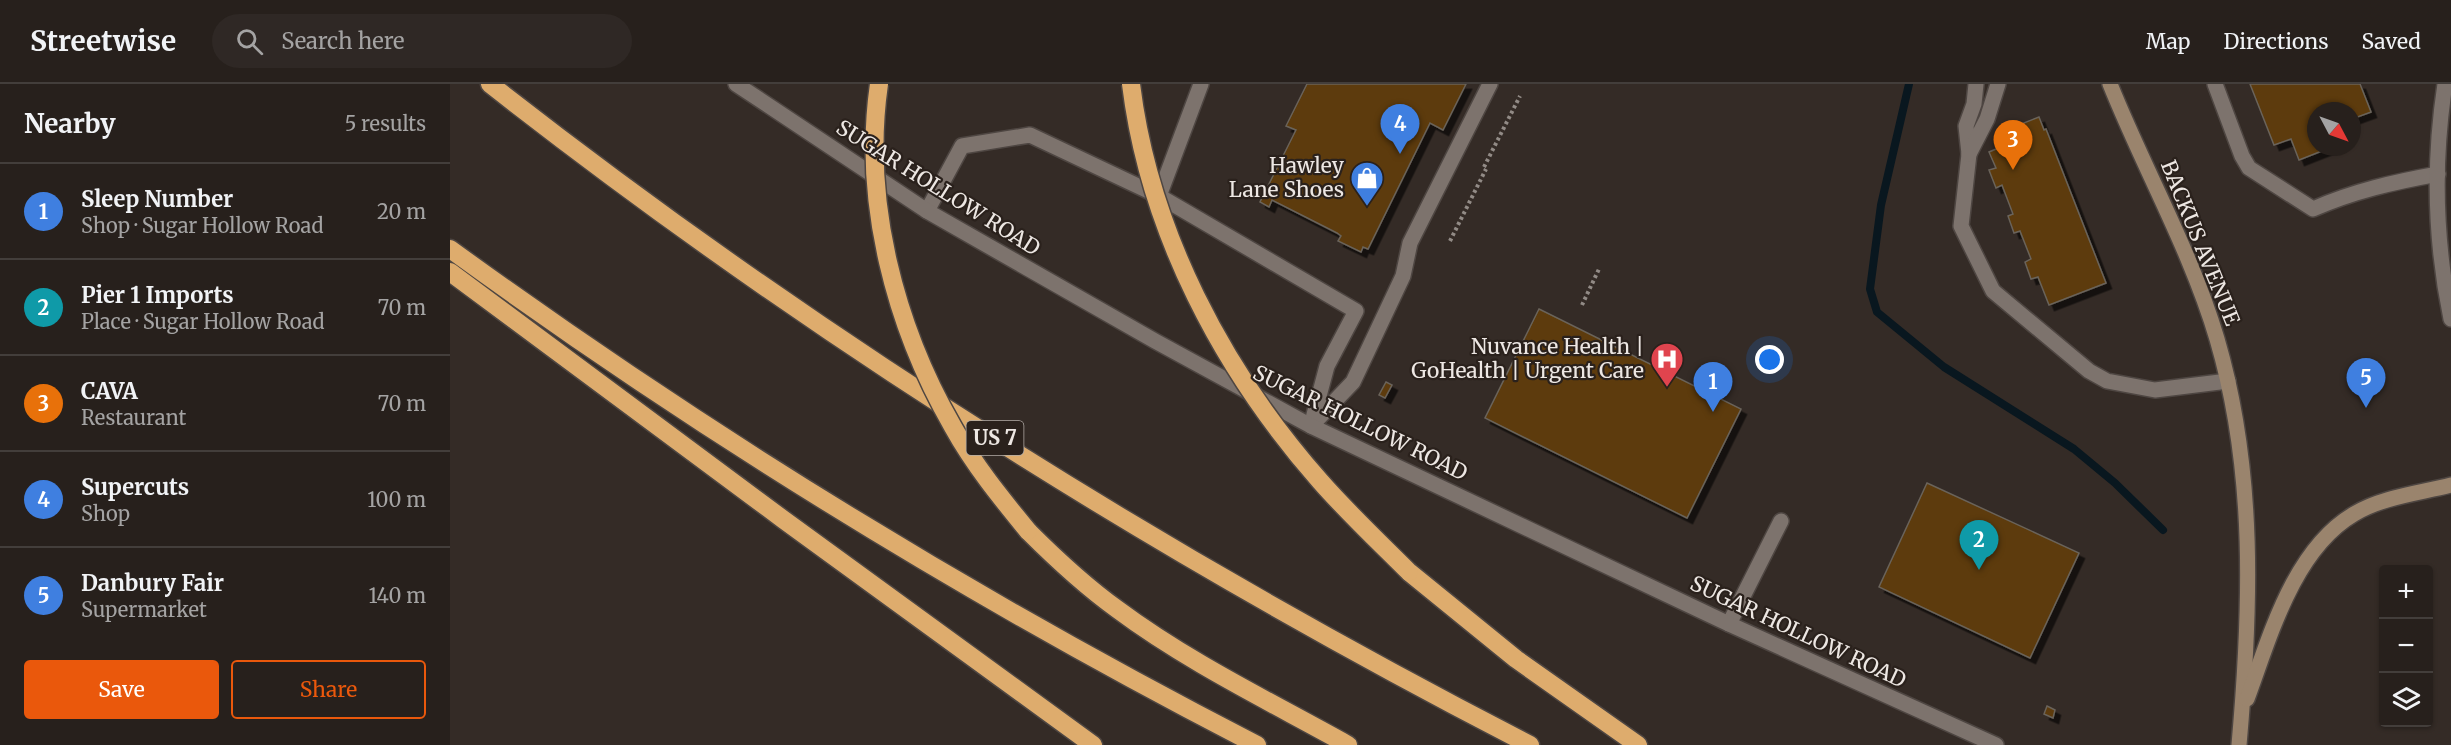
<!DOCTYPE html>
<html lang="en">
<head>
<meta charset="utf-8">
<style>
  body { margin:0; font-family:Merriweather,serif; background:#2f2825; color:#f1f3f6 }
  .controls { position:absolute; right:18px; bottom:18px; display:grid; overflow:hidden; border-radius:6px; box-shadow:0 2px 4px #0004 }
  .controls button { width:54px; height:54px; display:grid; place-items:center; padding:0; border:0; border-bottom:2px solid #433e3b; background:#27201c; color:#f1f3f6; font:30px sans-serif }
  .compass { position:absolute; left:1857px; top:18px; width:54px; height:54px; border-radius:50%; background:#27201c; box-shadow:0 2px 4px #0004; rotate:131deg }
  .you { position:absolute; left:1320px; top:276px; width:21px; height:21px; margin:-15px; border:4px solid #fff; border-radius:50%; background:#1a73e8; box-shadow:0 0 0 9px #1a73e833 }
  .badge { display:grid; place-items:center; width:39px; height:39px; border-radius:50%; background:#ea580c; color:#fff; font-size:20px; font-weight:700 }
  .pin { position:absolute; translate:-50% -50px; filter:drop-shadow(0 2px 3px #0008) }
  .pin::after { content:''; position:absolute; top:32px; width:21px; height:18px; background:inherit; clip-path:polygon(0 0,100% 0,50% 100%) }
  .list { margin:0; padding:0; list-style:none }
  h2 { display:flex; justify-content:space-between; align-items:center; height:78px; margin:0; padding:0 24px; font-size:26px }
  h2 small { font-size:20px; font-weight:400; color:#a4a3a3 }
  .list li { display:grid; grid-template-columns:39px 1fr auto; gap:18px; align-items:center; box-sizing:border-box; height:96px; padding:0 24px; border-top:2px solid #433e3b }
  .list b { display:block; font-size:22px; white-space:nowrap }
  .list p { margin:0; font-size:20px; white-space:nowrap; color:#a4a3a3 }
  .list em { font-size:20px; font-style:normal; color:#a4a3a3 }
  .actions { display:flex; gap:12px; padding:18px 24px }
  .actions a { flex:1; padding:14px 0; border:2px solid #ea580c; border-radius:6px; text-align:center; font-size:21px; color:#ea580c }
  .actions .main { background:#ea580c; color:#fff }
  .icon { flex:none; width:33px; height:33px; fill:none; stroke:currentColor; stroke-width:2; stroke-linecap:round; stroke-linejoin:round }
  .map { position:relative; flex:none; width:2001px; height:661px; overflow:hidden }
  header { display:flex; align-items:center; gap:36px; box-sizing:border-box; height:84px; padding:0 30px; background:#27201c; border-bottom:2px solid #433e3b }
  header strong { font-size:28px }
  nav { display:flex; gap:33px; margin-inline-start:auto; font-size:21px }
  .search { width:420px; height:54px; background:#2f2825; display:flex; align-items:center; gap:15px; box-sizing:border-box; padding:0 21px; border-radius:33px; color:#a4a3a3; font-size:22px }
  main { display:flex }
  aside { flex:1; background:#27201c }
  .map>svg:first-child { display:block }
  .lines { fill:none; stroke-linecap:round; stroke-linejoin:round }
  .stream { stroke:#09171f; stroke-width:8 }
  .building { fill:#5d3a08; stroke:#6a635a; stroke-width:1.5; filter:url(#shadow) }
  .service-casing { stroke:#4e4642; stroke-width:18 }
  .tertiary-casing { stroke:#4e4642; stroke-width:18 }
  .secondary-casing { stroke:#4e4642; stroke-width:18 }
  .motorway-casing { stroke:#4e4642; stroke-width:21 }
  .path { stroke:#928b86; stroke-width:4; stroke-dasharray:3 3; stroke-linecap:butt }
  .service { stroke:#7d736d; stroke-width:15 }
  .tertiary { stroke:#7d736d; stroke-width:15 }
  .secondary { stroke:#9a846d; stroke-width:15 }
  .motorway { stroke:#deac6d; stroke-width:18 }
  .motorway-bridge-casing { stroke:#4e4642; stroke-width:21; stroke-linecap:butt }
  .motorway-bridge { stroke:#deac6d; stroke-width:18 }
  .labels { text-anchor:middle; stroke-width:4.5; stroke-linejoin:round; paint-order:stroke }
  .shield { fill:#2a211c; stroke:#b2aca7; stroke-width:1.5 }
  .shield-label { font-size:20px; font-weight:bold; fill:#ede7e3 }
  .poi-label { font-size:21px; fill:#ede7e3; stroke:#2a211c; text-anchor:end }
  .street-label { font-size:21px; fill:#ede7e3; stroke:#2a211c }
</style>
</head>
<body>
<header>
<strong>Streetwise</strong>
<div class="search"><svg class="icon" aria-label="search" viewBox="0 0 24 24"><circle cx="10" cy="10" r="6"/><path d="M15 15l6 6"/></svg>Search here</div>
<nav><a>Map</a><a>Directions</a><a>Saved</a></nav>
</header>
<main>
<aside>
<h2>Nearby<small>5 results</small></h2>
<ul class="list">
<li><span class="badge" style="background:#3f7fe0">1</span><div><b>Sleep Number</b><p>Shop · Sugar Hollow Road</p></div><em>20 m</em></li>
<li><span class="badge" style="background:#0f9aa8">2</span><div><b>Pier 1 Imports</b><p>Place · Sugar Hollow Road</p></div><em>70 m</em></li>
<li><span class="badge" style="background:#e8710a">3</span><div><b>CAVA</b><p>Restaurant</p></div><em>70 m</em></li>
<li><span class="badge" style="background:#3f7fe0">4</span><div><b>Supercuts</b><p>Shop</p></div><em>100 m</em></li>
<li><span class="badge" style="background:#3f7fe0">5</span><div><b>Danbury Fair</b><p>Supermarket</p></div><em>140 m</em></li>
</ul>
<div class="actions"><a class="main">Save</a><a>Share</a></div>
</aside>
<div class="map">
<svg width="2001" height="661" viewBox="0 0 2001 661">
  <defs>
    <filter id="shadow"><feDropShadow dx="5.5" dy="5.5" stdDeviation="0" flood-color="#0009"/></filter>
  </defs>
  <rect width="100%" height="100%" fill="#342b26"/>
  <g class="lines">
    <path class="stream" d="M1459 0 1431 121 1420 205 1427 228 1494 283 1624 365 1665 399 1713 446"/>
  </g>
  <g class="building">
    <path d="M857 0H1016L993 46 980 39 918 165 913 163 911 168 888 157 891 152 887 149 822 116 819 123 810 118 846 46 836 42Z"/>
    <path d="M1800 0H1910L1921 28 1902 35V27H1866V63H1882L1849 76 1841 55 1824 61Z"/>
    <path d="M1589 33 1594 46 1596 45 1656 199 1599 221 1588 193 1581 195 1575 178 1581 175 1570 147 1564 149 1558 132 1563 130 1552 101 1546 104 1539 86 1546 84 1539 68 1551 63 1546 50Z"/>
    <path d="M1089 225 1291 325 1237 434 1035 334Z"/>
    <path d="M936 298 942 301 935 314 929 311Z"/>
    <path d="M1477 399 1629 469 1580 574 1429 503Z"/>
    <path d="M1597 622 1605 626 1603 634 1594 630Z"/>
  </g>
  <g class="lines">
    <g class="service-casing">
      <g id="service">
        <path d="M1526 0 1524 20 1516 42 1519 70 1511 142 1543 207 1639 287 1657 297 1705 306 1778 297"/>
        <path d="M1765 0 1792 72 1799 84 1863 125C1904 107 1944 98 1988 90"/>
        <path d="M1995 0C1983 78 1985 158 2001 235"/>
        <path d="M1519 70 1537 35 1548 0"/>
        <path d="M709 112 751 0"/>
        <path d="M477 127 512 62 580 51 709 112 906 227 877 282 861 342 903 298 953 192 960 159 1040 0"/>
        <path d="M1279 540 1331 437"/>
      </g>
    </g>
    <g class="tertiary-casing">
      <path id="tertiary" d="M286 0 477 127 705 257 861 342 1279 540 1546 661"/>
    </g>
    <g class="secondary-casing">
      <g id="secondary">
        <path d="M1660 0C1694 85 1741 167 1767 255 1806 388 1801 525 1789 661"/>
        <path d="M1797 615C1820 553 1843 466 1904 430 1932 413 1970 409 2001 401"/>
      </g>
    </g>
    <g class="motorway-casing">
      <g id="motorway">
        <path d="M40 0C363 253 715 473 1080 661"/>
        <path d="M0 165C253 349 529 518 807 661"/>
        <path d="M0 188 334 436 643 661"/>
        <path d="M578 447C606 475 635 502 667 525 738 578 821 618 898 661"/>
        <path d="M959 488 1066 575 1188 661"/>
      </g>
    </g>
    <g class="path">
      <path d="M1034 83 1070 12"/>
      <path d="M1000 157 1036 85"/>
      <path d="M1132 221 1149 185"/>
    </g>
    <use href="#service" class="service"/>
    <use href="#tertiary" class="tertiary"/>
    <use href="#secondary" class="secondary"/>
    <use href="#motorway" class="motorway"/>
    <g class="motorway-bridge-casing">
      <g id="motorway-bridge">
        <path d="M429 0C412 117 445 242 503 343 524 381 551 414 578 447"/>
        <path d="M681 0C699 147 773 287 870 397 898 429 929 458 959 488"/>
      </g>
    </g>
    <use href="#motorway-bridge" class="motorway-bridge"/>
  </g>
  <defs>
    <g id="shop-pin" transform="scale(1.725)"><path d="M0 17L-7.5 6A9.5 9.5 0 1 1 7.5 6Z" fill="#3f7fe0" stroke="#2a211c"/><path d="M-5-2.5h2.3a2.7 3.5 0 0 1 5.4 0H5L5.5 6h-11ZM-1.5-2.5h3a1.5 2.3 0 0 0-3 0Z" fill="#fff"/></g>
    <g id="hospital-pin" transform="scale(1.725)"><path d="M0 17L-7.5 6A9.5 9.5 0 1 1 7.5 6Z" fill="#e0444e" stroke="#2a211c"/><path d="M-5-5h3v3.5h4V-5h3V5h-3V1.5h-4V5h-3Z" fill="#fff"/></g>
  </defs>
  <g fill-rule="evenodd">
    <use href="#shop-pin" x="917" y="94"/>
    <use href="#hospital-pin" x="1217" y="275"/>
  </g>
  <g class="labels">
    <rect class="shield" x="516.5" y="337" width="57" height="34" rx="4.5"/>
    <g class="shield-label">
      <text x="545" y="361">US 7</text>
    </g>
    <g class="poi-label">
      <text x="894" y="89">Hawley<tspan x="894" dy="24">Lane Shoes</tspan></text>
      <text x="1194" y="270">Nuvance Health |<tspan x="1194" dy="24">GoHealth | Urgent Care</tspan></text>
    </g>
    <g class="street-label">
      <text transform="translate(488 104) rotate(32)" y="7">SUGAR HOLLOW ROAD</text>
      <text transform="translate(1750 159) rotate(68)" y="7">BACKUS AVENUE</text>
      <text transform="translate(910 339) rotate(26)" y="7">SUGAR HOLLOW ROAD</text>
      <text transform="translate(1348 548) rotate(25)" y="7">SUGAR HOLLOW ROAD</text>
    </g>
  </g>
</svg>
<div class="controls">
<button>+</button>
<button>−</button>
<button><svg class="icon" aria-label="layers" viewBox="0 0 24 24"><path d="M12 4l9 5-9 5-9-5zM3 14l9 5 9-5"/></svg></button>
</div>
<svg class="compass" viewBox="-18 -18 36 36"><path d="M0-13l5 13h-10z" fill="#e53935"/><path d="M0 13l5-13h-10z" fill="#a4a3a3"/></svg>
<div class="you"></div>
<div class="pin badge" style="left:1263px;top:328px;background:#3f7fe0">1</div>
<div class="pin badge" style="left:1529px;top:486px;background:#0f9aa8">2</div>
<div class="pin badge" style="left:1563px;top:86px;background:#e8710a">3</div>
<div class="pin badge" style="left:950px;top:70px;background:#3f7fe0">4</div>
<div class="pin badge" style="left:1916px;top:324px;background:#3f7fe0">5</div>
</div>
</main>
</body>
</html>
